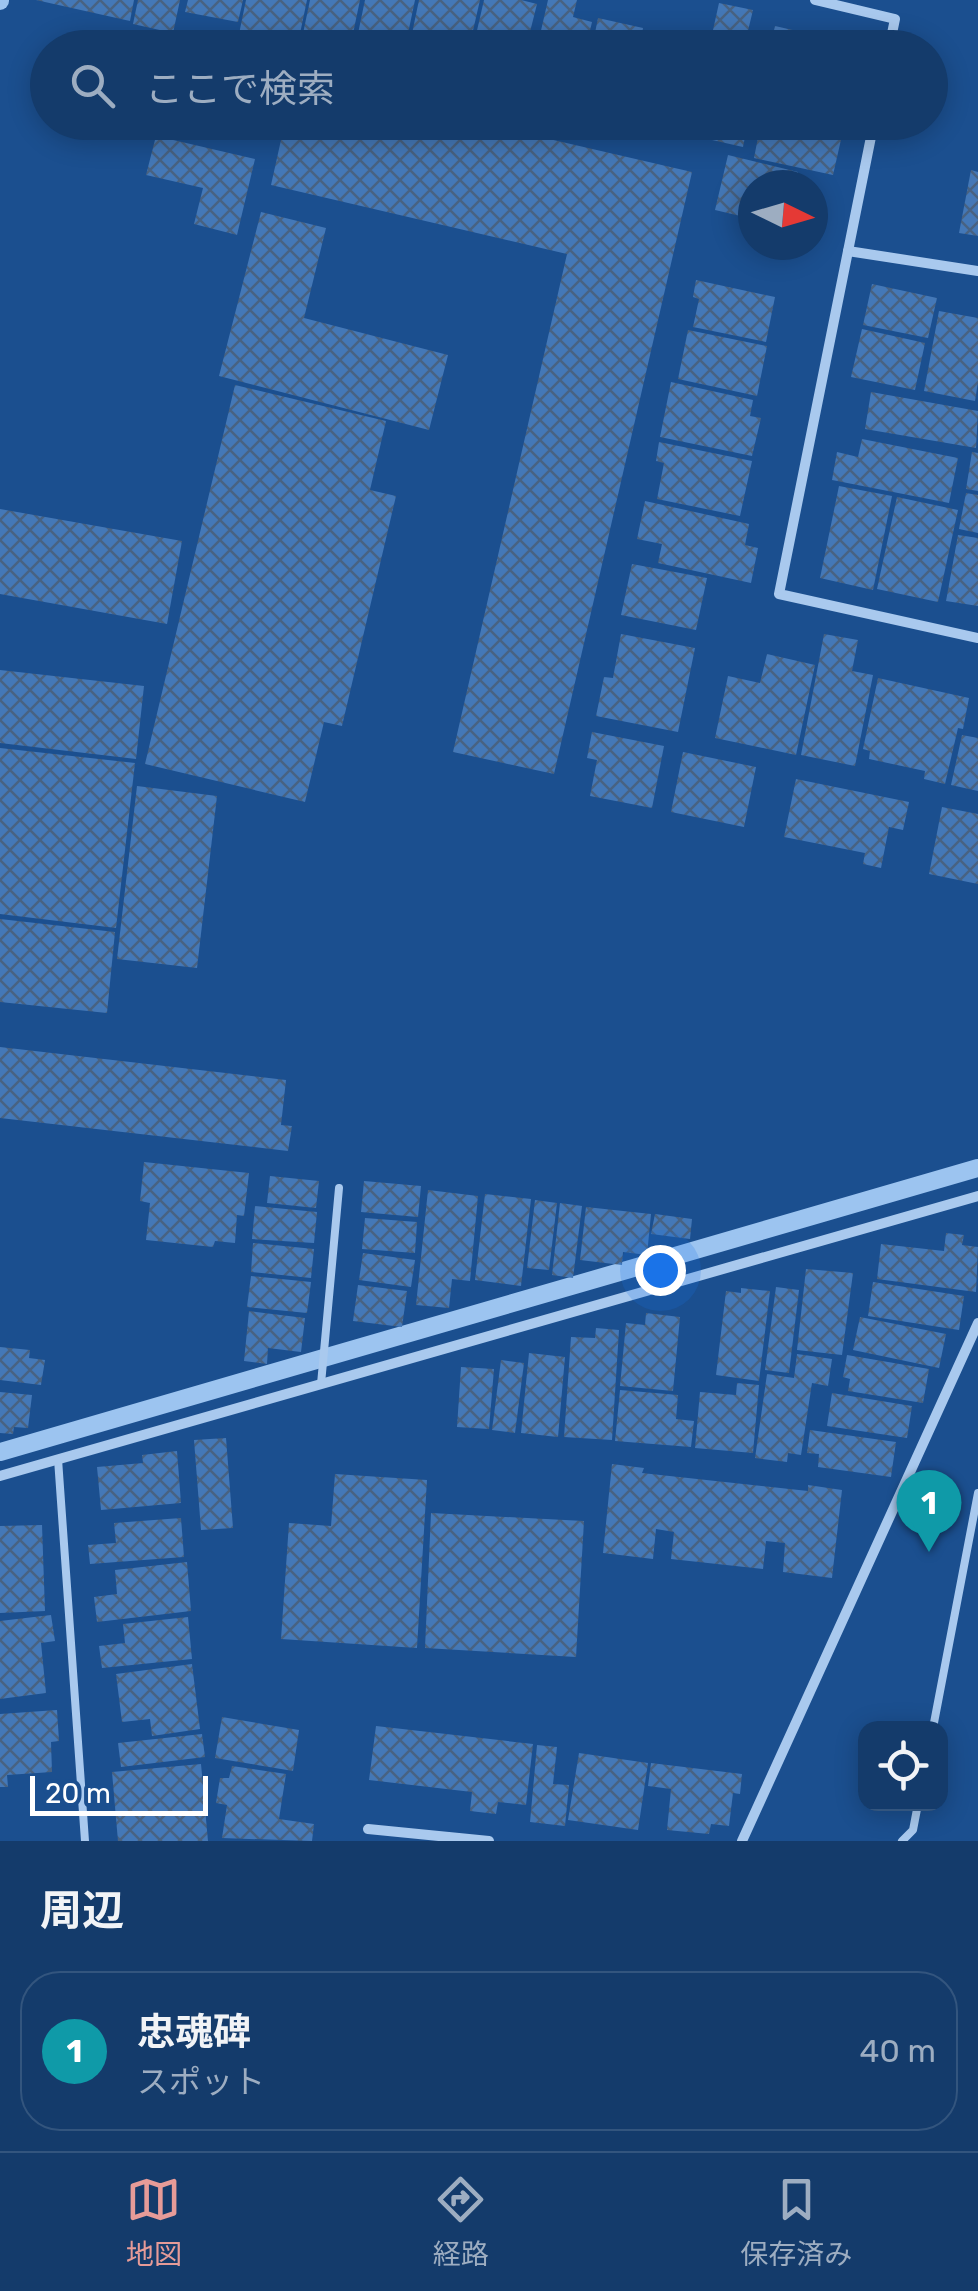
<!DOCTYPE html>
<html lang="ja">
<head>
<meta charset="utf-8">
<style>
  body { margin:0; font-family:Rubik,"Noto Sans JP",sans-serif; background:#1d4271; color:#f1f3f6 }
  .controls { position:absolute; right:30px; bottom:30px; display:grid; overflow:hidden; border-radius:20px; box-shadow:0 5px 25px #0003 }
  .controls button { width:90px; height:90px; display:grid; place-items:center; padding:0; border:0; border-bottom:2px solid #33557e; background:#143b6b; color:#f1f3f6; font:50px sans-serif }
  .compass { position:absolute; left:738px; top:170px; width:90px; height:90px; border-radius:50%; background:#143b6b; box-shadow:0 5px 25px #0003; rotate:95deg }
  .scale { position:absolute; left:30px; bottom:25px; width:178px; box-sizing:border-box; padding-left:10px; border:5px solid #fff; border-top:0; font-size:28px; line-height:35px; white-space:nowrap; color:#fff; -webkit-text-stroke:8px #1b4f8f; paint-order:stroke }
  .you { position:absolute; left:660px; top:1270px; width:35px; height:35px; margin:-25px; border:8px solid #fff; border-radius:50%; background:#1a73e8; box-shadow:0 0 0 15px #1a73e833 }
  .badge { display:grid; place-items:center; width:65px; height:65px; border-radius:50%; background:#e69b98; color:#fff; font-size:32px; font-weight:700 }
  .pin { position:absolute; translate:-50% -82px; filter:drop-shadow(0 2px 5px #0008) }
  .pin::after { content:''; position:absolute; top:52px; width:35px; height:30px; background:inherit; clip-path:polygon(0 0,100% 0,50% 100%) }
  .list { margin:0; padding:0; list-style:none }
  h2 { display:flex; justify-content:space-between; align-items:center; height:130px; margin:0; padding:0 40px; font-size:42px }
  h2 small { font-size:32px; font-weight:400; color:#9dadc1 }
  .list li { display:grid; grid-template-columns:65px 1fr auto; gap:30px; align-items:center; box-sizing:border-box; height:160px; margin:0 20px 20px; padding:0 20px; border:2px solid #33557e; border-radius:40px }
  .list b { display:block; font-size:38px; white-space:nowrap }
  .list p { margin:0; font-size:32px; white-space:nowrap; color:#9dadc1 }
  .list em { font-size:32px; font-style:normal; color:#9dadc1 }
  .icon { flex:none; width:55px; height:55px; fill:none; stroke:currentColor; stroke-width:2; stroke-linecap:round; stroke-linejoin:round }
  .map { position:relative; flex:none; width:978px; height:1841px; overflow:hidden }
  .search { position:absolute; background:#143b6b; box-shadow:0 5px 25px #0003; left:30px; right:30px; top:30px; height:110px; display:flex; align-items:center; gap:25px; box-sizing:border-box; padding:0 35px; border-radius:55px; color:#9dadc1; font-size:38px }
  .sheet { height:310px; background:#143b6b }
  nav { display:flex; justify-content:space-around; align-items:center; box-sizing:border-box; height:140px; border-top:2px solid #33557e; background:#143b6b; font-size:28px; color:#9dadc1 }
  nav a { display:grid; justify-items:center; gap:5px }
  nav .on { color:#e69b98 }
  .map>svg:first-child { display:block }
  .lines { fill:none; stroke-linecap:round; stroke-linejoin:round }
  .stream { stroke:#9cc4f0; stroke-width:18 }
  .building { fill:url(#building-cross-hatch) }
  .service { stroke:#a9c9ee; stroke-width:8 }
  .minor { stroke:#a9c9ee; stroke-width:10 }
</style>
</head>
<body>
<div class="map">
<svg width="978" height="1841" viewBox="0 0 978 1841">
  <defs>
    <pattern id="building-cross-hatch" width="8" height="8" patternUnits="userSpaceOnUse" patternTransform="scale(2.5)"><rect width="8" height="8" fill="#4478b7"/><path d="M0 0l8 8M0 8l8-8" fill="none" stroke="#486282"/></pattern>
  </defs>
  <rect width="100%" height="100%" fill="#1b4f8f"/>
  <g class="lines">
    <g class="stream">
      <path d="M0 1V0"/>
      <path d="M0 1452 978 1168"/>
    </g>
  </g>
  <g class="building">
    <path d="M36 0H134L130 21Z"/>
    <path d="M138 0H180L173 33 133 24Z"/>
    <path d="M188 0H243L238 22 185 12Z"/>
    <path d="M246 0H307L297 48H278L279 43 239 34Z"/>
    <path d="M310 0H360L350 48H300Z"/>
    <path d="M365 0H415L405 48H355Z"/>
    <path d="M419 0H480L469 48H409Z"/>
    <path d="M484 0H521L537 4 526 48H473Z"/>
    <path d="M548 0H577L573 17 592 22 586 48H537Z"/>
    <path d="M719 3 753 10 746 39 767 43 766 48H709Z"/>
    <path d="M598 18 643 28 639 48H592Z"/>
    <path d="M775 26 854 44 853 48H770Z"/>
    <path d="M655 38 688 46 690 39 707 43 706 48H653Z"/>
    <path d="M212 122H262L259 138 211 128Z"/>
    <path d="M285 122H476L692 172 554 774 453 752 567 254 271 185Z"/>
    <path d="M647 122H689L686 133Z"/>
    <path d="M693 122H748L743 147 690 135Z"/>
    <path d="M761 122H845L833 175 754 158Z"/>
    <path d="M156 136 255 159 237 235 194 224 203 188 146 175Z"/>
    <path d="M728 155 798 172 795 185H753V219L715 210Z"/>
    <path d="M971 170 978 172V236L959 233Z"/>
    <path d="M261 212 326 228 304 318 448 355 429 430 219 376Z"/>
    <path d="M696 280 775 297 766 342 693 327 699 299 693 297Z"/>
    <path d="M872 284 937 298 928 338 863 325Z"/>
    <path d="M939 311 978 318V382L975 401 924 391Z"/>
    <path d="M862 329 925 343 915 390 851 377Z"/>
    <path d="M688 330 767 346 757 396 678 379Z"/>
    <path d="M671 382 753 400 750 416 761 418 752 456 660 437Z"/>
    <path d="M235 385 386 421 370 490 396 496 342 726 324 722 305 802 145 764Z"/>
    <path d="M871 392 978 411 976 448 865 429Z"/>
    <path d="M862 439 958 458 949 503 832 480 837 452 858 457Z"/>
    <path d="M659 442 752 461 740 516 657 499 664 463 656 461Z"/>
    <path d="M972 452 978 453V491L966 489Z"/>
    <path d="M839 486 892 496 873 590 820 578Z"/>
    <path d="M966 493 978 495V533L959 529Z"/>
    <path d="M897 497 958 510 938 602 877 589Z"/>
    <path d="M645 501 749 524 745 545 758 548 751 583 658 563 662 544 637 539Z"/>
    <path d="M0 509 182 541 167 624 0 594Z"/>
    <path d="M958 535 978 538V606L946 601Z"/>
    <path d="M632 564 707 578 696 630 621 615Z"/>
    <path d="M621 634 695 648 678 732 596 716 604 677 613 678Z"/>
    <path d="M824 634 858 640 852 671 873 675 855 766 801 755Z"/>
    <path d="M767 654 815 665 796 755 715 738 728 676 760 683Z"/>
    <path d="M0 670 144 686 136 759 0 743Z"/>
    <path d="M878 678 969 698 963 729 958 728 945 784 924 779 925 771 869 759 870 751 863 749Z"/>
    <path d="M592 732 664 746 652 808 590 796 597 760 587 758Z"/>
    <path d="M962 735 978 738V791L951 785Z"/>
    <path d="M0 748 135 763 116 928 0 914Z"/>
    <path d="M683 752 756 767 744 827 671 812Z"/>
    <path d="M796 779 909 802 903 830 889 827 881 868 863 864 865 853 784 837Z"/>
    <path d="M137 786 217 796 197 968 117 959Z"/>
    <path d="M942 807 978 814V884L929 874Z"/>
    <path d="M0 919 115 932 107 1013 0 1002Z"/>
    <path d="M0 1047 286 1080 281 1125 292 1126 288 1151 0 1118Z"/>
    <path d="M144 1162 249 1173 244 1216 237 1215 235 1243 215 1241 213 1247 146 1240 150 1203 140 1201Z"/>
    <path d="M270 1176 319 1181 316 1208 267 1203Z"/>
    <path d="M364 1181 421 1186 418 1217 361 1212Z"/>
    <path d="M428 1190 478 1196 470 1281 452 1279 449 1308 416 1305Z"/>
    <path d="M485 1194 531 1199 521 1286 475 1280Z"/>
    <path d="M535 1200 557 1203 549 1270 527 1268Z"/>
    <path d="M560 1203 582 1206 573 1278 552 1275Z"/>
    <path d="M255 1206 317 1212 314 1243 252 1239Z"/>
    <path d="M586 1207 651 1214 647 1255 623 1252 622 1265 580 1260Z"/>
    <path d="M655 1214 692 1219 690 1239 651 1234Z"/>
    <path d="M365 1218 417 1222 415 1253 362 1249Z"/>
    <path d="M946 1233 964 1235 962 1245 978 1247 976 1292 877 1279 881 1244 944 1251Z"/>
    <path d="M253 1243 314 1249 311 1278 251 1272Z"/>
    <path d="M363 1253 415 1260 411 1287 359 1280Z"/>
    <path d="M806 1269 853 1273 842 1355 797 1350Z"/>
    <path d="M251 1276 311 1282 307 1313 247 1307Z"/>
    <path d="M873 1282 964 1296 959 1330 868 1316Z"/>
    <path d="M358 1285 407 1291 402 1327 353 1321Z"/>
    <path d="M776 1287 799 1290 789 1373 765 1370Z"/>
    <path d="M741 1288 770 1291 759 1381 716 1375 726 1291 741 1293Z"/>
    <path d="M249 1311 305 1318 301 1352 268 1348 267 1364 244 1361Z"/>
    <path d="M646 1313 680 1317 673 1391 620 1386 626 1323 645 1325Z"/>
    <path d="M860 1317 946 1334 939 1368 853 1350Z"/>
    <path d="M596 1328 619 1330 612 1440 564 1437 571 1337 595 1338Z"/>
    <path d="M0 1347 30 1350 29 1358 45 1360 41 1385 0 1380Z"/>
    <path d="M529 1353 565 1357 558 1437 521 1433Z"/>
    <path d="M797 1354 832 1359 828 1386 812 1383 801 1455 788 1453 787 1462 755 1458 767 1374 794 1378Z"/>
    <path d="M847 1355 929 1369 923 1403 848 1391 850 1379 843 1377Z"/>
    <path d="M501 1360 524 1363 515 1433 492 1430Z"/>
    <path d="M461 1367 494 1369 489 1429 457 1427Z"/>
    <path d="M737 1383 759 1385 753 1453 695 1448 700 1392 736 1395Z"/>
    <path d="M620 1390 678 1395 676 1419 694 1421 691 1447 615 1441Z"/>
    <path d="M0 1392 32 1395 28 1428 14 1427 13 1434 0 1433Z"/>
    <path d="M832 1393 912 1406 907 1438 827 1426Z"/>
    <path d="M810 1430 896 1442 891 1477 818 1467 819 1454 807 1453Z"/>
    <path d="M226 1438 233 1528 201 1530 194 1440Z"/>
    <path d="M177 1451 181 1503 101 1510 97 1467 143 1463 142 1455Z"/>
    <path d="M612 1464 644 1468 642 1473 808 1491V1485L842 1490 832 1578 783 1572 785 1543 766 1541 763 1569 671 1559 674 1532 656 1529 653 1559 603 1553Z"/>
    <path d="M335 1474 427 1480 417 1648 281 1639 289 1523 331 1526Z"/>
    <path d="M431 1513 584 1521 576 1657 425 1648Z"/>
    <path d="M181 1518 184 1557 90 1564 88 1545 116 1543 114 1523Z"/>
    <path d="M42 1525 45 1611 0 1613V1526Z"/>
    <path d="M187 1562 191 1611 97 1622 94 1597 117 1594 115 1570Z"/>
    <path d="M51 1615 55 1641 41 1643 46 1693 0 1699V1621Z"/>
    <path d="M188 1617 192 1659 102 1668 99 1646 125 1643 123 1624Z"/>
    <path d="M192 1664 200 1729 152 1736 150 1719 122 1722 116 1674Z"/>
    <path d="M57 1710 59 1741 51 1742 52 1772 7 1775 8 1787H0V1714Z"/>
    <path d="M222 1717 299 1730 293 1771 215 1758Z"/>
    <path d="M376 1726 533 1744 526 1805 498 1802 496 1814 470 1811 472 1792 369 1780Z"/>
    <path d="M202 1734 205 1757 121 1767 118 1743Z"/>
    <path d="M537 1745 557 1747 553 1784 569 1785 565 1826 530 1822Z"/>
    <path d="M579 1753 648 1763 638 1830 568 1820Z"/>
    <path d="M651 1763 742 1774 740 1794 733 1793 729 1826 711 1824 709 1834 667 1830 671 1789 648 1786Z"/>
    <path d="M201 1764 208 1841H118L112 1772Z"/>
    <path d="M232 1766 286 1774 279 1819 314 1824 312 1841 222 1838 227 1805 216 1803 220 1778H229Z"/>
  </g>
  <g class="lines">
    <g class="service">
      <path d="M321 1384 339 1188"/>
      <path d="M58 1459 85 1841"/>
      <path d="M933 1728 978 1493"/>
      <path d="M902 1841 913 1830 918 1804"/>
    </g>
    <g class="minor">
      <path d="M815 0 895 19 889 48"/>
      <path d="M874 122 779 594 978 638"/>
      <path d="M848 251 978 271"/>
      <path d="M0 1476 978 1196"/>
      <path d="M368 1829 489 1841"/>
      <path d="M742 1841 978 1323"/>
    </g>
  </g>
</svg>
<div class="controls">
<button><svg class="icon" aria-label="locate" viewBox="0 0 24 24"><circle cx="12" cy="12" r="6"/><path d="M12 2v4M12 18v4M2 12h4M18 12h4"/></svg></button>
</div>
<svg class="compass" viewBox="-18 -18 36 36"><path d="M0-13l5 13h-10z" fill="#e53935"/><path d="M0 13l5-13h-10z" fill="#9dadc1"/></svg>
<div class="scale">20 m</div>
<div class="you"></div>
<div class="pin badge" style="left:929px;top:1552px;background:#0f9aa8">1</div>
<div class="search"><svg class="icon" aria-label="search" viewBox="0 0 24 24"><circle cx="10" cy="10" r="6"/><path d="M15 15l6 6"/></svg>ここで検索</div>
</div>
<section class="sheet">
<h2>周辺<small></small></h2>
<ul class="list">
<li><span class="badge" style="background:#0f9aa8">1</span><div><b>忠魂碑</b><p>スポット</p></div><em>40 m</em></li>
</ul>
</section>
<nav>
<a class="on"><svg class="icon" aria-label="map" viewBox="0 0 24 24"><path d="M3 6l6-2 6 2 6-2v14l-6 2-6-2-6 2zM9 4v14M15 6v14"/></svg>地図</a>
<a><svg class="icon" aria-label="directions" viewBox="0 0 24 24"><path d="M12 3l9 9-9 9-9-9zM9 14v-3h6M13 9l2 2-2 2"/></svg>経路</a>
<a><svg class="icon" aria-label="saved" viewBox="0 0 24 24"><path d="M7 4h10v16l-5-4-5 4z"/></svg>保存済み</a>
</nav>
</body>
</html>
